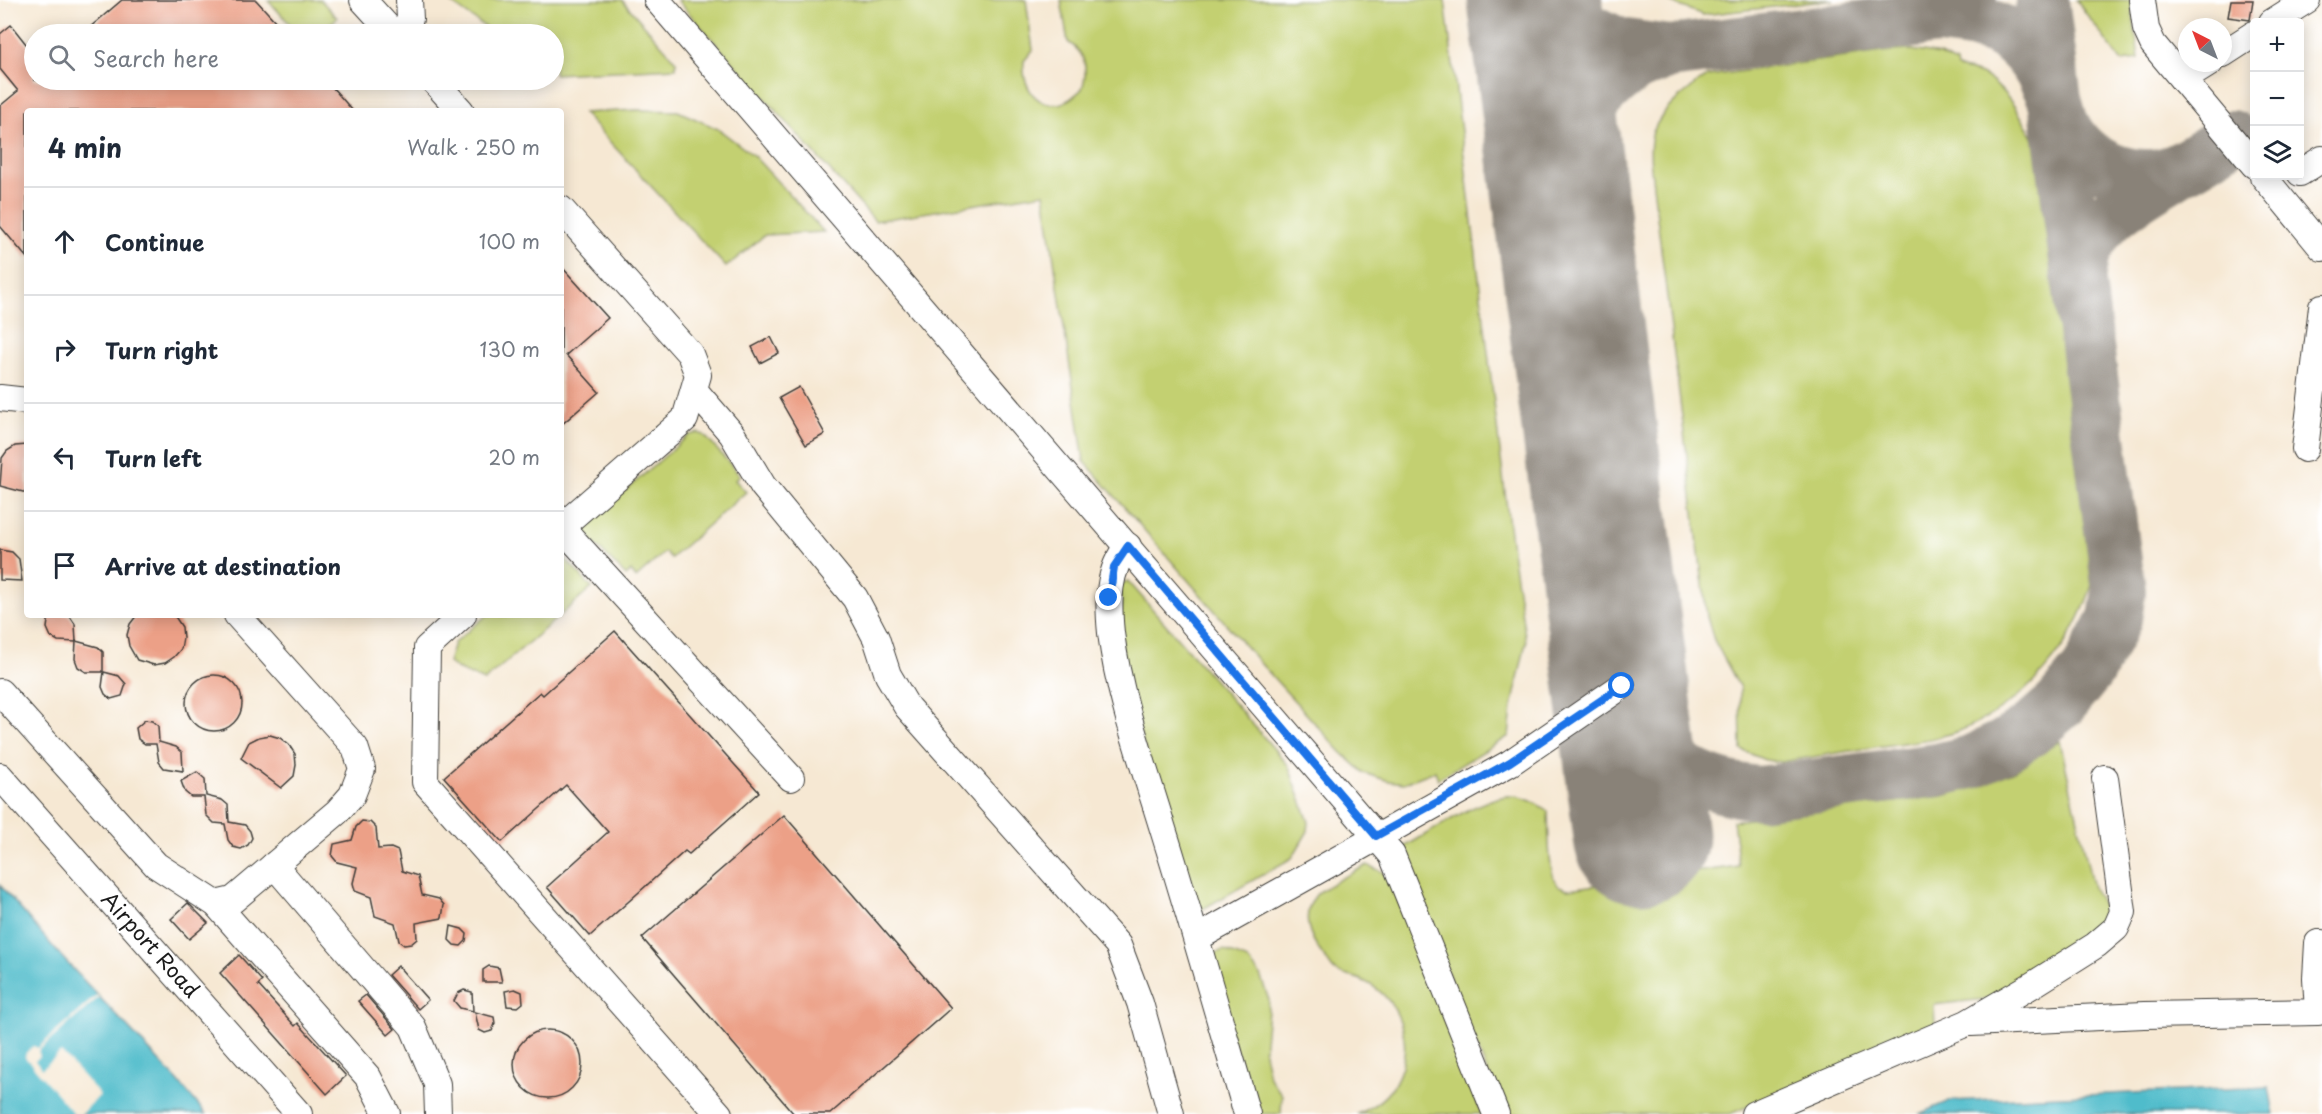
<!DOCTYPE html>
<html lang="en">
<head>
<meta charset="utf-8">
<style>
  body { margin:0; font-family:"Playpen Sans",sans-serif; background:#f2f2f3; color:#1f2937 }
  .controls { position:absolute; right:18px; top:18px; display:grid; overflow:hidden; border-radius:6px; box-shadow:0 3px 15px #0003 }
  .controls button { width:54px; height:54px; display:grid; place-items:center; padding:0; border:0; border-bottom:2px solid #e0e1e3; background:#fff; color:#1f2937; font:30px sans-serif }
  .compass { position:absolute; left:2178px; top:18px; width:54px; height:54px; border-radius:50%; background:#fff; box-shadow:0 3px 15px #0003; rotate:318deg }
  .stop { position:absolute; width:18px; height:18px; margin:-14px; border:4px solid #1a73e8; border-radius:50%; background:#fff }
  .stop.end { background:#1a73e8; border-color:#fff; box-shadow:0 2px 6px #0008 }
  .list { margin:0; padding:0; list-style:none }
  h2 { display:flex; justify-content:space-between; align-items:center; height:78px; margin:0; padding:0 24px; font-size:26px }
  h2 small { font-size:20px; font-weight:400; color:#747a83 }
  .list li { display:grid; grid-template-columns:39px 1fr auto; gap:18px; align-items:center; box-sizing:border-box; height:108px; padding:0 24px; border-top:2px solid #e0e1e3 }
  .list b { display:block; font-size:22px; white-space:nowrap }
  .list em { font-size:20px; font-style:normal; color:#747a83 }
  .icon { flex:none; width:33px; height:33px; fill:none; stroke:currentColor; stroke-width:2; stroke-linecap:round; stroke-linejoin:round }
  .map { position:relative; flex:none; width:2322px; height:1114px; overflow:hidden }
  .search { position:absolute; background:#fff; box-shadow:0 3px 15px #0003; left:24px; top:24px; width:540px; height:66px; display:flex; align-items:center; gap:15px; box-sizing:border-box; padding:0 21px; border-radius:33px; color:#747a83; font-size:22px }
  .panel { position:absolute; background:#fff; box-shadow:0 3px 15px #0003; left:24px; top:108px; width:540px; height:510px; border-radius:6px }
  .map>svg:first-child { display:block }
  .green { fill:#c3d071; stroke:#707646; stroke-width:1.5 }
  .water { fill:#50bccb; stroke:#366c74; stroke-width:1.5 }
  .pier { fill:#f6e8d3 }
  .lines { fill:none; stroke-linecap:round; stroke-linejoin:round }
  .taxiway { stroke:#898278; stroke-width:54 }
  .runway { stroke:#898278; stroke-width:135 }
  .building { fill:#eca087 }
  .minor-casing { stroke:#3d3b37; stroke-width:28 }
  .minor { stroke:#fff; stroke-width:26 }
  .route { stroke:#1a73e8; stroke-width:8 }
  .labels { text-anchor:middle; stroke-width:4.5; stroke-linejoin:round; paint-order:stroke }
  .street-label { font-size:21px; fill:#1c1c1c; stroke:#fff }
</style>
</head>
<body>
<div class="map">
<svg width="2322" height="1114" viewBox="0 0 2322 1114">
  <rect width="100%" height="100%" fill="#fff"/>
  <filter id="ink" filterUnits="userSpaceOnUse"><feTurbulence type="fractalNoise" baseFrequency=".0167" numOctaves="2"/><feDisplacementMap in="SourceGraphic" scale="12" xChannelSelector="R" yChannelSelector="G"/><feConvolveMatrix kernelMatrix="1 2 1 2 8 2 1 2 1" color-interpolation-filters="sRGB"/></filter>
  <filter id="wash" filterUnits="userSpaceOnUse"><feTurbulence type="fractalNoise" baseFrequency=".008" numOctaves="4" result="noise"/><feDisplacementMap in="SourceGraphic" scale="24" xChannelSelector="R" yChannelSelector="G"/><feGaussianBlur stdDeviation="1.35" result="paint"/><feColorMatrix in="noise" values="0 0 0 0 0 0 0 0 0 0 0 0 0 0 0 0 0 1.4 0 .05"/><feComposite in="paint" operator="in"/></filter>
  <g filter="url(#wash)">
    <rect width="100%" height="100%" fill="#f6e8d3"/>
    <g class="green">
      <path d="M268 0H321L337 18 319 34H299Z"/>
      <path d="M447 0H622L676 61V68L554 74V34H495Z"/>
      <path d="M677 0H1026L1033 50 1024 61C1022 82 1032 106 1058 104 1067 103 1075 95 1082 89 1088 69 1087 54 1068 42L1061 0H1445L1513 558 1526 642 1512 707 1509 736 1438 779 1435 771 1404 783 1389 781 1364 773 1341 752 1261 664 1084 461 1044 193 875 221Z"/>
      <path d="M1664 0H1833L1703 15Z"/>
      <path d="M2076 0H2131L2139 59 2121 61Z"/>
      <path d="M1912 50 1940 55 1956 63 1957 68C1965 70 1974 71 1981 74 2003 85 2024 120 2035 141L2092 585C2072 649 2027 701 1966 728 1942 739 1915 741 1890 745 1854 750 1818 756 1782 762L1765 760 1741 750 1740 688 1714 640 1707 617 1651 169C1650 157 1649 143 1653 132 1663 107 1687 90 1708 76L1890 51Z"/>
      <path d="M636 110 678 111 718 129 754 156 824 232 765 235 726 267 583 113Z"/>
      <path d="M698 433 704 435 740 475 735 480 746 492 671 558 665 552 636 578 631 571 626 576 584 533 585 526 689 435Z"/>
      <path d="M561 554 592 588 484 681 457 669 448 662 454 643 487 615H561Z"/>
      <path d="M1128 581 1288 765 1309 822 1308 831 1292 858 1196 913 1125 685 1117 585Z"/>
      <path d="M2060 741 2093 888C2103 906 2110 913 2099 934L1994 998 1934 1005 1935 1025 1917 1036 1730 1114H1504L1420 904 1404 847C1430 833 1481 797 1509 796 1524 796 1536 803 1548 811 1549 827 1547 876 1559 886 1560 886 1567 889 1568 889L1739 866 1733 821 1943 796 1980 785 2015 771Z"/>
      <path d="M1367 865 1385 873 1393 881 1441 1001 1449 1032 1482 1114H1357C1380 1104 1395 1091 1402 1066 1411 1032 1395 994 1361 980 1354 976 1342 976 1335 971 1331 968 1328 961 1324 957 1310 938 1299 916 1316 895 1322 887 1357 871 1367 865Z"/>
      <path d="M1223 950 1248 960 1260 975 1269 1000 1264 1053 1269 1077 1282 1095 1281 1114H1252L1208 957Z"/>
    </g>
    <g class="water">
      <path d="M0 885 61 956 178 1081 206 1114H0Z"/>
      <path d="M2269 1087 2274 1114H1919L1949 1101Z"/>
    </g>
    <path class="pier" d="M97 995 99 997 38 1051 40 1056 35 1061 42 1069 61 1052 100 1095 81 1114H74L25 1057 26 1053 33 1046 38 1048Z"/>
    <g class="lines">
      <g class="taxiway">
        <path d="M1560 0 1585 28 1619 45 1669 52C1658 56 1645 60 1634 66 1606 84 1577 114 1569 147 1564 168 1564 191 1564 212"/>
        <path d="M1938 18C1962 21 1992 22 2012 38 2033 54 2046 77 2055 101 2058 108 2059 116 2062 123 2081 166 2134 187 2177 170 2196 162 2214 148 2232 137"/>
        <path d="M1669 52 1938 18 1962 12 1971 6"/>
        <path d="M2079 274C2085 219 2137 197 2178 170"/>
        <path d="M1622 686C1628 698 1632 712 1639 724 1666 770 1709 788 1759 793L1937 770 1971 762 2003 747 2029 731 2060 704 2088 670 2115 619 2119 591 2042 0"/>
      </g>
      <path class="runway" d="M1535 0 1641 836"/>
    </g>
    <g id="blocks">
      <g class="building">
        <path d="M122 0H256L287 34H82Z"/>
        <path d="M2231 0H2253L2250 20 2228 17Z"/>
        <path d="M11 25 34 54V80H326L353 111H27V258L0 226V106L18 91 0 69V34Z"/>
        <path d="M561 266 608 318 566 355 599 392 561 425Z"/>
        <path d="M771 337 779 353 760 363 752 347Z"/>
        <path d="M799 387 825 434 806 445 779 398Z"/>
        <path d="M27 445V493L0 486 2 458 7 451 15 446Z"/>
        <path d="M0 550 12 552 19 559 22 581 0 580Z"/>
        <path d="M53 615H69L75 624 76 642 58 641 51 637 47 628 48 621Z"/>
        <path d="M137 615H172L176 618 182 627 183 638 181 649 174 657 165 663 154 665 137 660 129 646 127 635 130 624Z"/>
        <path d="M615 631 759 792 689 854 685 851 590 936 547 887 608 832 566 785 502 842 444 777 540 692 543 695Z"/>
        <path d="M76 641 98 647 103 652V672H86L78 667 75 659Z"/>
        <path d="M104 672 119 676 126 684 122 696 111 699 105 694 102 687Z"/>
        <circle cx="214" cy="703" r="28"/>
        <path d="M145 720 152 721 158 726 159 742 176 747 182 752 183 771 164 768 159 762 156 744H145L138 739 136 728Z"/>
        <path d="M270 735 280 738 289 745 295 754 296 765 294 776 281 788 241 758 249 742 259 737Z"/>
        <path d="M197 772 205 779 206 796 222 800 228 805 229 822 245 825 250 831 252 838 248 845 241 849 233 847 228 840 225 824 214 823 206 815 204 797H191L185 792 181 781Z"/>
        <path d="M784 815 951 1008 830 1114H794L642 938Z"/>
        <path d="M362 821 370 822 376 828 378 849 391 848 398 851 402 871 418 876 422 895 439 899 444 905 442 918 416 923 417 939 411 944 404 945 399 941 395 923 375 916 371 897 355 891 353 883 357 867 337 862 332 856 334 844 352 840 356 827Z"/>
        <path d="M188 903 208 923 189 939 171 919Z"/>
        <path d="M451 926 462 929 467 934 466 941 461 946 454 945 449 940Z"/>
        <path d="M239 955 262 981 258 985 295 1026 298 1023 346 1076 327 1094 220 973Z"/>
        <path d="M398 966 428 1000 418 1009 388 975Z"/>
        <path d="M489 966 499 968 502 982H483V970Z"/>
        <path d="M515 989 522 992 523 1003 518 1007 507 1006 505 991Z"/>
        <path d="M464 990 472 992 473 1011 460 1008 454 1001 458 993Z"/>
        <path d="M366 995 395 1029 388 1035 358 1001Z"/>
        <path d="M475 1012 494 1017 495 1024 492 1031 485 1033 479 1030Z"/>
        <circle cx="548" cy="1064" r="34"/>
      </g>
    </g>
  </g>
  <g filter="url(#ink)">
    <use href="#blocks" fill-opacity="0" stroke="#3d3b37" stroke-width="1.5"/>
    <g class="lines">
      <g class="minor-casing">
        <g id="minor">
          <path d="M363 0 394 34"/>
          <path d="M657 0 1392 855 1496 1114"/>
          <path d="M2142 0 2146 29 2153 44 2254 165"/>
          <path d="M2272 22 2307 0"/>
          <path d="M401 34 410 19 409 0"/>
          <path d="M2223 54 2254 34"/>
          <path d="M433 80 461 111"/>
          <path d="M2183 80 2210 63"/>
          <path d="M2300 173 2322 159"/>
          <path d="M2263 176 2322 248"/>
          <path d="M561 209 690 354 698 375 685 419 561 527 791 778"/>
          <path d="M695 391 732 434 763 486 855 598 876 638 888 675 907 707 1118 945 1140 1003 1171 1114"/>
          <path d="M0 398 27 401"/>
          <path d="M2305 449 2322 307"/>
          <path d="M1128 546C1107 570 1108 603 1111 633 1119 698 1143 763 1162 826 1192 922 1219 1018 1247 1114"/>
          <path d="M463 615 427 648 425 782 719 1114"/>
          <path d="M0 692 156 865 216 904 368 1077 387 1114"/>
          <path d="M0 776 299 1114"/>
          <path d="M274 865 413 1027 437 1084 438 1114"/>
          <path d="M216 904 233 900 337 812 352 795 362 769 355 747 237 615"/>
          <path d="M1197 938 1510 763 1622 686"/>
          <path d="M1971 1023 2144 1015 2318 1012 2316 978 2318 943H2322"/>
          <path d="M1754 1114 1967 1023 2034 984 2096 945 2116 928 2123 912 2105 778"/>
        </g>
      </g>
      <use href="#minor" class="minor"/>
    </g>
  </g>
  <g class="lines" filter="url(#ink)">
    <path class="route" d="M1109 598 1114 567 1128 546 1376 836 1510 762 1622 686"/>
  </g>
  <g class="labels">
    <g class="street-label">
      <text transform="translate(150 945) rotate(48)" y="7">Airport Road</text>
    </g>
  </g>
</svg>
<div class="controls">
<button>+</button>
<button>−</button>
<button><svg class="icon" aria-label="layers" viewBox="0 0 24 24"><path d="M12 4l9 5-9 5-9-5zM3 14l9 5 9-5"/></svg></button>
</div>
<svg class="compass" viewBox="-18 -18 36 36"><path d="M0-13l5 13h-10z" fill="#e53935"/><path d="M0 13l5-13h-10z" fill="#747a83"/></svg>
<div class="stop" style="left:1622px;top:686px"></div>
<div class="stop end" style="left:1109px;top:598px"></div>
<div class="search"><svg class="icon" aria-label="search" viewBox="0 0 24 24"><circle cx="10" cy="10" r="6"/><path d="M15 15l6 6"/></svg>Search here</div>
<section class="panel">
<h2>4 min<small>Walk · 250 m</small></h2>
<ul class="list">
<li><svg class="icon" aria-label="ahead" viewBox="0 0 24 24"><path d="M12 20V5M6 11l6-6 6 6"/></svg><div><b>Continue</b></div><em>100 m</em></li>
<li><svg class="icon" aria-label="right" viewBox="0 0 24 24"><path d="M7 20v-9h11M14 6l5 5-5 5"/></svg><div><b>Turn right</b></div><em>130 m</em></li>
<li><svg class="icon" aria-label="left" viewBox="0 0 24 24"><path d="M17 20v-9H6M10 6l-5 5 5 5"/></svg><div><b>Turn left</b></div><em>20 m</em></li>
<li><svg class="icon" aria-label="arrive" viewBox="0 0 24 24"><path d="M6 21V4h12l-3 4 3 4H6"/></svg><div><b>Arrive at destination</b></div></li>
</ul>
</section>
</div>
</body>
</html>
